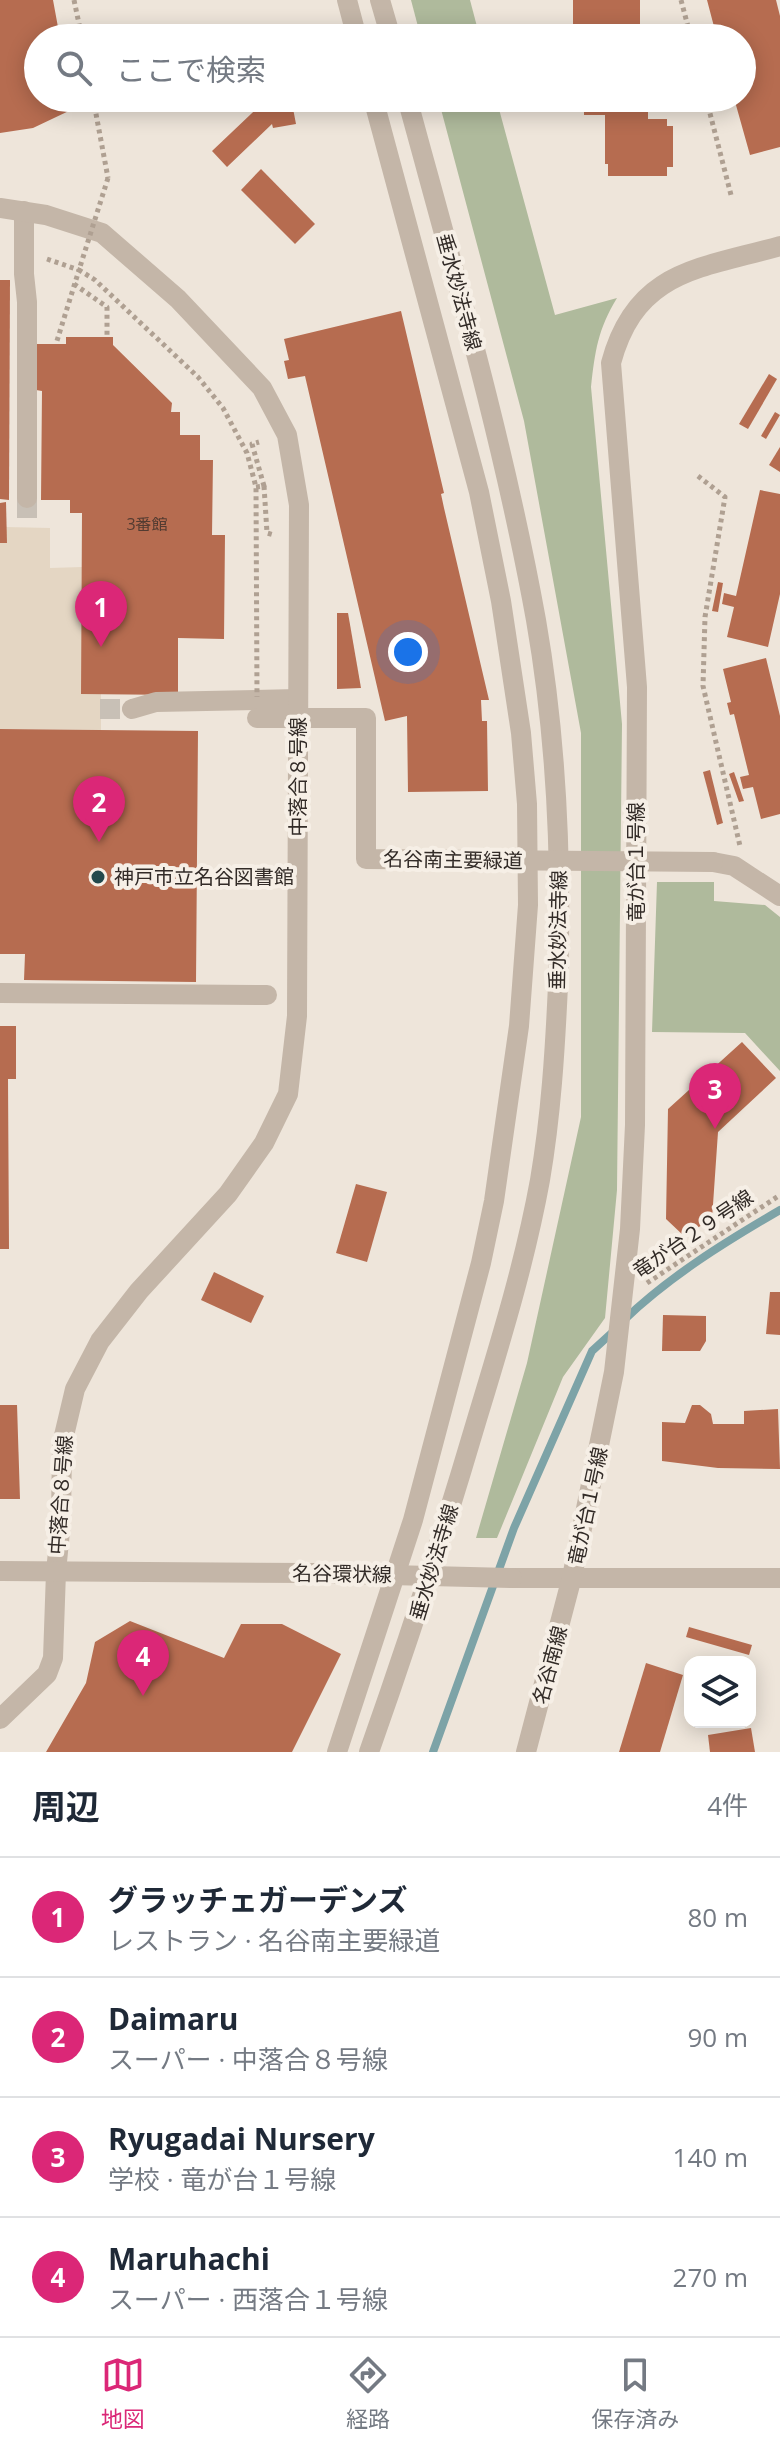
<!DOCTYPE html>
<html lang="ja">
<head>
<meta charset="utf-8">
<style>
  body { margin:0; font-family:"Open Sans","Noto Sans JP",sans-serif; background:#f2f2f3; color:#1f2937 }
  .controls { position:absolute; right:24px; bottom:24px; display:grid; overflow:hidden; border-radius:16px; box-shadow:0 4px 20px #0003 }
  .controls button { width:72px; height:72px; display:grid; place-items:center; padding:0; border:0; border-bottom:2px solid #e0e1e3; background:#fff; color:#1f2937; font:40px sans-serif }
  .you { position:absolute; left:408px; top:652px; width:28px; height:28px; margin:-20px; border:6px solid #fff; border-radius:50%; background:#1a73e8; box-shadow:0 0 0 12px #1a73e833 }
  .badge { display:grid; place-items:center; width:52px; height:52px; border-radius:50%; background:#db2777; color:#fff; font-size:26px; font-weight:700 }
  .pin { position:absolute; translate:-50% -66px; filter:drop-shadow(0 2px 4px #0008) }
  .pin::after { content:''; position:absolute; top:42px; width:28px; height:24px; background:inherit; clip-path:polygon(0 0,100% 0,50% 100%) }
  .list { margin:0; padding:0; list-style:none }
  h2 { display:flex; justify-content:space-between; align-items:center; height:104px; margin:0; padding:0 32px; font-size:34px }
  h2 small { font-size:26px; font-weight:400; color:#747a83 }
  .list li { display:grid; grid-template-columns:52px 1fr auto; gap:24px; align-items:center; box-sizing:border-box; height:120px; padding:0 32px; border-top:2px solid #e0e1e3 }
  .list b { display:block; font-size:30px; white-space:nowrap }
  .list p { margin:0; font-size:26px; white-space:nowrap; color:#747a83 }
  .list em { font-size:26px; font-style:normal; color:#747a83 }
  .icon { flex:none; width:44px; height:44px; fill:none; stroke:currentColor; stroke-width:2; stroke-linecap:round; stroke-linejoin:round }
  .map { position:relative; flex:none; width:780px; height:1752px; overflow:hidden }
  .search { position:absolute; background:#fff; box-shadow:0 4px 20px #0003; left:24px; right:24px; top:24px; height:88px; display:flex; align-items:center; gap:20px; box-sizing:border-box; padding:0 28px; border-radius:44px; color:#747a83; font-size:30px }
  .sheet { height:584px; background:#fff }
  nav { display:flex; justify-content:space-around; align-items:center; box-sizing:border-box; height:112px; border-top:2px solid #e0e1e3; background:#fff; font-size:22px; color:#747a83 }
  nav a { display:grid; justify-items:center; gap:4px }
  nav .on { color:#db2777 }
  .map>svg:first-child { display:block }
  .green { fill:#afba9c }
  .plaza { fill:#e4d6c3 }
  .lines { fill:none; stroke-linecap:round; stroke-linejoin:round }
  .stream { stroke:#7da3a7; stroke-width:8 }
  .building { fill:#b66c50 }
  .pedestrian-tunnel { stroke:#c8c0b6; stroke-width:20; stroke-dasharray:20 10; stroke-linecap:butt }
  .path { stroke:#afa092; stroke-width:5; stroke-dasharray:4 4; stroke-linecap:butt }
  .pedestrian { stroke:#c4b6a8; stroke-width:20 }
  .minor { stroke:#c4b6a8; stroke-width:20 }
  .tertiary { stroke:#c4b6a8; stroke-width:20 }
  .path-bridge { stroke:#afa092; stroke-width:5; stroke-dasharray:4 4; stroke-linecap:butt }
  .pedestrian-bridge { stroke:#c4b6a8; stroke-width:20 }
  .tertiary-bridge { stroke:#c4b6a8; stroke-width:20 }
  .poi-dot { fill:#22494d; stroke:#f6efe6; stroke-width:3 }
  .labels { text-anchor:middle; stroke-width:8; stroke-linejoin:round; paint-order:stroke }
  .number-label { font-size:16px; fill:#533b31 }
  .street-label { font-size:20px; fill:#322b27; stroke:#f6efe6 }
  .poi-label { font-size:20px; fill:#322b27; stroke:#f6efe6; text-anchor:start }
</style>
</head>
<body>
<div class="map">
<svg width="780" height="1752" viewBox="0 0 780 1752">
  <rect width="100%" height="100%" fill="#eee5da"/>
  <g class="green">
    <path d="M411 0H470L480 38H421Z"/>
    <path d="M438 98H496L555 315 617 298C598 329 595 351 591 387L622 724 617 1190 605 1318 563 1377 497 1538H476L527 1363 581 1117V733L524 421Z"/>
    <path d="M657 882H714V901L765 905 780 917V1071L745 1033 652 1032Z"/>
  </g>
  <path class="plaza" d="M6 527 50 528V568L82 567 81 694H101V730L0 729V543Z"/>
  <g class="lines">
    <g class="stream">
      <path d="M624 1320C670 1276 725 1242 780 1210"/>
      <path d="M433 1752 514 1528 592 1351 615 1330"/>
    </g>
  </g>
  <g class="building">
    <path d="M0 0H53L60 38H38V98H71L73 109 33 128 0 133Z"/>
    <rect x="573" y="0" width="67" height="38"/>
    <path d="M707 0H776L780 16V147L750 155 734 98H742V38H717Z"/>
    <path d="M268 98H291L296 124 273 128 272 124 227 167 212 151Z"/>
    <path d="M584 98H653V108H648V119H667V126H673V167H667V176H608V164H605V115H584Z"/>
    <path d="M261 169 315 224 295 244 241 190Z"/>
    <path d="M0 280H10L9 500 0 499Z"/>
    <path d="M401 311 444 493 441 494 444 508 489 700H481L482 721H487L488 791 408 792 407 716 385 721 305 376 288 379 284 361 289 360 284 339Z"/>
    <path d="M66 337H113V345L172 403 171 412H180V435H200V460H213L212 535H225L224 639 178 638V695L81 694 82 513H70V500H41L42 391 36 390V344H66Z"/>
    <path d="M769 374 777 379 748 429 739 424Z"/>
    <path d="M775 412 780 415 766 439 761 436Z"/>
    <path d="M780 447V472L769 465Z"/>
    <path d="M760 490 780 494V594L768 647 727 637 734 607 722 604 724 593 736 596Z"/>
    <path d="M6 502 7 543H0V503Z"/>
    <path d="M718 582 723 583 718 612 712 611Z"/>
    <path d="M337 613H348L361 688 337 689Z"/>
    <path d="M766 658 780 716V814L761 819 753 787 743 789 740 777 749 775 734 714 730 715 727 703 731 702 723 669Z"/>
    <path d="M0 729 198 731 196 982 24 980 25 954H0Z"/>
    <path d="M710 770 723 823 717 825 703 772Z"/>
    <path d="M734 772 744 801 739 802 729 774Z"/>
    <path d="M0 1026H16V1079H8L9 1249H0Z"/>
    <path d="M742 1042 776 1078 718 1132 712 1219 684 1236 666 1219 668 1109Z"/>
    <path d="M356 1184 387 1192 367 1262 336 1253Z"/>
    <path d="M214 1272 264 1296 251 1323 201 1300Z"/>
    <path d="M770 1292H780V1335L766 1334Z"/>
    <path d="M663 1315 706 1316V1341L700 1351H662Z"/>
    <path d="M0 1405H17L20 1499H0Z"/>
    <path d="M692 1405H700L711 1414 713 1424H744V1411L778 1409 780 1469 718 1468 662 1461V1422L685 1423Z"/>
    <path d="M130 1621 224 1658 241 1624H282L341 1654 292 1752H46L86 1683 95 1642Z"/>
    <path d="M689 1627 752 1645 749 1655 686 1637Z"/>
    <path d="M646 1663 683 1675 660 1752H619Z"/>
    <path d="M751 1728 755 1752H710L708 1735Z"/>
  </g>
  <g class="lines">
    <g class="pedestrian-tunnel">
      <path d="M27 498V527"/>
      <path d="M100 709H132"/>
    </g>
    <g class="path">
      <path d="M74 0 82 38"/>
      <path d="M681 0 691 38"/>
      <path d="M93 98 108 178"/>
      <path d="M706 98 731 195"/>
      <path d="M47 259 79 270 56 344"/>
      <path d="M74 284 107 307V337"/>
      <path d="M698 476 725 497 705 617 703 686 740 846"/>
      <path d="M264 486 267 533 274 535"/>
      <path d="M256 487 264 486 252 444 259 442"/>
      <path d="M647 1283 780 1195"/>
    </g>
    <g class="pedestrian">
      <path d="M24 211V274L27 302V498"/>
      <path d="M132 709 156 702 298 699"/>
      <path d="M713 862 734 866 780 896"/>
      <path d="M0 993 267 995"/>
    </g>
    <g class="minor">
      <path d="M0 208 46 215 102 233 178 299 262 388 287 435 299 505 297 1016 288 1094 264 1143 228 1194 139 1291 100 1341 75 1389 62 1444 61 1521 56 1572 53 1658 47 1674 0 1719"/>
      <path d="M572 1577 614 1372 630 1229 635 1125 637 687 611 363C636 270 699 269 780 246"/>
    </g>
    <g class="tertiary">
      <path d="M347 0 357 38"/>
      <path d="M380 0 391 38"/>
      <path d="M0 1571 310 1573"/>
      <path d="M512 1578H780"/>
      <path d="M337 1752 413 1520 481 1263 494 1201 519 1026 528 905 527 804 521 733 501 601 479 492 373 98"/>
      <path d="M369 1752C408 1642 444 1531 477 1419 501 1340 525 1262 540 1180 551 1115 555 1051 558 985 562 863 557 740 536 620 504 443 454 271 407 98"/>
      <path d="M526 1752 572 1577"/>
    </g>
    <path class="path-bridge" d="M108 178 79 270 95 280 198 377 223 408 247 453 256 487 257 697"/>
    <path class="pedestrian-bridge" d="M257 718H366V859L713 862"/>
    <path class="tertiary-bridge" d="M310 1573 512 1578"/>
  </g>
  <circle class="poi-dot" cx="98" cy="877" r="8"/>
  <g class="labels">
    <g class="number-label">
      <text x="147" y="530">3番館</text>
    </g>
    <g class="street-label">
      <text transform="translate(459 292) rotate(75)" y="7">垂水妙法寺線</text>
      <text transform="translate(298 777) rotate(-90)" y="7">中落合８号線</text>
      <text transform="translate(453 860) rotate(1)" y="7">名谷南主要緑道</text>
      <text transform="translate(636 862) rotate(-90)" y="7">竜が台１号線</text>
      <text transform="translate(558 930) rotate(-89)" y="7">垂水妙法寺線</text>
      <text transform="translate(693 1234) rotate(-34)" y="7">竜が台２９号線</text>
      <text transform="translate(61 1495) rotate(-86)" y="7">中落合８号線</text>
      <text transform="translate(588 1506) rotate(-78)" y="7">竜が台１号線</text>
      <text transform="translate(434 1562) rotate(-73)" y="7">垂水妙法寺線</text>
      <text transform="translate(342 1574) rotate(1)" y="7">名谷環状線</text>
      <text transform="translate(550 1665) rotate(-75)" y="7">名谷南線</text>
    </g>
    <g class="poi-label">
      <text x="114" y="884">神戸市立名谷図書館</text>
    </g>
  </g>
</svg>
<div class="controls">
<button><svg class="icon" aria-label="layers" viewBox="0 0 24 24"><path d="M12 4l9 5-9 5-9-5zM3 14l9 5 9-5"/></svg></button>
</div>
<div class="you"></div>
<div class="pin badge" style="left:101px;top:647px">1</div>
<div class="pin badge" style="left:99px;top:842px">2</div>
<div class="pin badge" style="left:715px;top:1129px">3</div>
<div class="pin badge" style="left:143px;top:1696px">4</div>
<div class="search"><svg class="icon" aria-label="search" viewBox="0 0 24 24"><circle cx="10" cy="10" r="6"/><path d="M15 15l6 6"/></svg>ここで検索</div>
</div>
<section class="sheet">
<h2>周辺<small>4件</small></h2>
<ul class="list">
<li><span class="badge">1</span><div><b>グラッチェガーデンズ</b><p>レストラン · 名谷南主要緑道</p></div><em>80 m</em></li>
<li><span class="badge">2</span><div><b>Daimaru</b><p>スーパー · 中落合８号線</p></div><em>90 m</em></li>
<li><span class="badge">3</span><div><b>Ryugadai Nursery</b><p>学校 · 竜が台１号線</p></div><em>140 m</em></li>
<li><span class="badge">4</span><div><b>Maruhachi</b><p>スーパー · 西落合１号線</p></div><em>270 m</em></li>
</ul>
</section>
<nav>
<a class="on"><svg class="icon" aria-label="map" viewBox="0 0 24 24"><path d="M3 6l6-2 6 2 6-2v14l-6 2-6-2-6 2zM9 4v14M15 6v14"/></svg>地図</a>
<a><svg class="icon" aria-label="directions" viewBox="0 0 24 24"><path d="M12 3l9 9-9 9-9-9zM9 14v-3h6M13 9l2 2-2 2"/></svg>経路</a>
<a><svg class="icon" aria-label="saved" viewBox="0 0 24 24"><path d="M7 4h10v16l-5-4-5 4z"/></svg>保存済み</a>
</nav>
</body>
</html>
